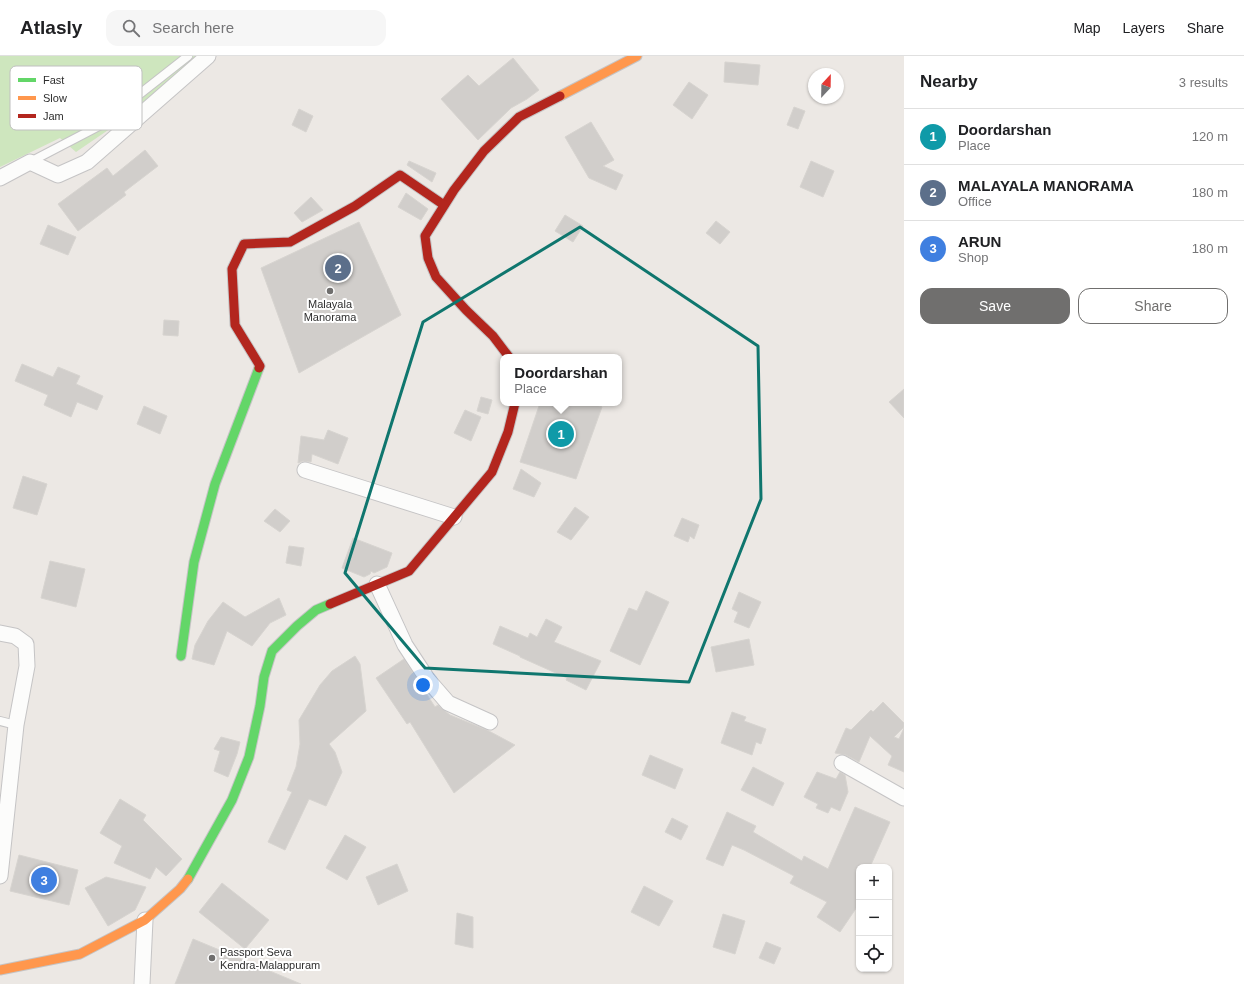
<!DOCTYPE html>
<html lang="en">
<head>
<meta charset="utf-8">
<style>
  body { margin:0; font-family:Arial,sans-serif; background:#f6f6f6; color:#202124 }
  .controls { position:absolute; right:12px; bottom:12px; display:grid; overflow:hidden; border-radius:8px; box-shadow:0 1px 3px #0004 }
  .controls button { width:36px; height:36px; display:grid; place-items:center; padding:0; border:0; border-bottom:1px solid #e0e0e0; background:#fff; color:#202124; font:20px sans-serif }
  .compass { position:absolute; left:808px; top:12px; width:36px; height:36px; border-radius:50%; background:#fff; box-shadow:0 1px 3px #0004; rotate:22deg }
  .you { position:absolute; left:423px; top:629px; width:14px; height:14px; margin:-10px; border:3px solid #fff; border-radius:50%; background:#1a73e8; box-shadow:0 0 0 6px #1a73e833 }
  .badge { display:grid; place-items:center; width:26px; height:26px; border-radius:50%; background:#706f6e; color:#fff; font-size:13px; font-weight:700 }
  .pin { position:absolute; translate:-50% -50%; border:2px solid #fff; box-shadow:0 1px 4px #0006 }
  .popup { position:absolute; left:500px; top:298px; width:122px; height:52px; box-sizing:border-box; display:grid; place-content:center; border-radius:8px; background:#fff; filter:drop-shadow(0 1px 3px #0005); font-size:13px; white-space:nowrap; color:#757577 }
  .popup b { font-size:15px; color:#202124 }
  .popup::after { content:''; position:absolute; left:50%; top:100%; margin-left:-8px; border:8px solid transparent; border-top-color:#fff }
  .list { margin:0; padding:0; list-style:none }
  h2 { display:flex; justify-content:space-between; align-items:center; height:52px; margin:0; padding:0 16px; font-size:17px }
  h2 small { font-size:13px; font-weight:400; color:#757577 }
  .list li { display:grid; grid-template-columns:26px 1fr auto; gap:12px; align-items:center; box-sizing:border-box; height:56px; padding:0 16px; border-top:1px solid #e0e0e0 }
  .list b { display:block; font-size:15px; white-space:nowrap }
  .list p { margin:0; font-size:13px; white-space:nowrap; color:#757577 }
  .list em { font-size:13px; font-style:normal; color:#757577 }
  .actions { display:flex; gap:8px; padding:12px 16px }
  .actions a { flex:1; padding:9px 0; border:1px solid #706f6e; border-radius:12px; text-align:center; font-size:14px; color:#706f6e }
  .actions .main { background:#706f6e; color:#fff }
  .icon { flex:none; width:22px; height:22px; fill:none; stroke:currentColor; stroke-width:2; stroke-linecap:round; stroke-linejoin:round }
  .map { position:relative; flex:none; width:904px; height:928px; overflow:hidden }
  header { display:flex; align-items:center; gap:24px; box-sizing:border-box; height:56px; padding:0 20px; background:#fff; border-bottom:1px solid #e0e0e0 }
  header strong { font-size:19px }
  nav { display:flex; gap:22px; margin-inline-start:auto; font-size:14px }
  .search { width:280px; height:36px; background:#f6f6f6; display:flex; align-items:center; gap:10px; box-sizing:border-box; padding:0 14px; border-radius:12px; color:#757577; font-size:15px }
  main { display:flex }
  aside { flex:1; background:#fff }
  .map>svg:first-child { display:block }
  .green { fill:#cee6be }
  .building { fill:#d1cecb; stroke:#d7d4d0 }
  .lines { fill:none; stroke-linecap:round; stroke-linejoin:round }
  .lane-casing { stroke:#c5c4c5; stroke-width:10 }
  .street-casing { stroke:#c5c4c5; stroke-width:17 }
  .fast-casing { stroke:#c5c4c5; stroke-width:11 }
  .slow-casing { stroke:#c5c4c5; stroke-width:11 }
  .jam-casing { stroke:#c5c4c5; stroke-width:11 }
  .lane { stroke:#fcfcfb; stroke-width:8 }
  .street { stroke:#fcfcfb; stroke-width:15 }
  .fast { stroke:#63d668; stroke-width:9 }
  .slow { stroke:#ff974d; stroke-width:9 }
  .jam { stroke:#b3261e; stroke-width:9 }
  .marked { fill:none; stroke:#0f766e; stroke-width:3; stroke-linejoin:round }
  .poi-dot { fill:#706f6e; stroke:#fff; stroke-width:1.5 }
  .labels { text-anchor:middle; stroke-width:4; stroke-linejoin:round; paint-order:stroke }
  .poi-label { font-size:11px; fill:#2e2e2e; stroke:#fff }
  .key { fill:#fff; stroke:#c0c0c0; stroke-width:1 }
  .key-label { font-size:11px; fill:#2e2e2e }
</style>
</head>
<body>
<header>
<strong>Atlasly</strong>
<div class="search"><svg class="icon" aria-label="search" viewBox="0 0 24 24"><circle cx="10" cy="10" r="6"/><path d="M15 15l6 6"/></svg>Search here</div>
<nav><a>Map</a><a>Layers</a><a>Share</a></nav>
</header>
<main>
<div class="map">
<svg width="904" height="928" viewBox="0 0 904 928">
  <rect width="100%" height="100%" fill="#ece8e4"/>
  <path class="green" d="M0 0H202L193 10 117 68 76 96 60 82 0 111Z"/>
  <g class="building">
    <path d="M513 2 539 34 527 43 511 52 478 84 441 43 468 19 479 30Z"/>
    <path d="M725 6 760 9 758 29 724 26Z"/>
    <path d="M689 26 708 39 692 63 673 49Z"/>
    <path d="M794 51 805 55 798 73 787 69Z"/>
    <path d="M299 53 313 60 306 76 292 69Z"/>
    <path d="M591 66 614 104 603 110 623 119 616 134 589 122 565 81Z"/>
    <path d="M145 94 158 110 124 136 126 139 78 175 58 148 107 112 113 120Z"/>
    <path d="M409 105 436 117 432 126 407 109Z"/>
    <path d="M811 105 834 115 823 141 800 131Z"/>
    <path d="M406 137 428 153 421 164 398 151Z"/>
    <path d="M311 141 323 154 302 166 294 157Z"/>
    <path d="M565 159 583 170 573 186 555 175Z"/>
    <path d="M716 165 730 176 720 188 706 177Z"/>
    <path d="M359 166 401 259 299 317 261 212Z"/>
    <path d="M48 169 76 181 68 199 40 188Z"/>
    <path d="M164 264 179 265 178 280 163 279Z"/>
    <path d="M22 308 53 321 58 311 80 320 76 328 103 340 97 354 77 346 71 361 44 349 48 339 15 325Z"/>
    <path d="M904 333V362L889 346Z"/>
    <path d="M481 341 492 344 488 358 477 355Z"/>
    <path d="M540 347H590L602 351 576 423 520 406Z"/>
    <path d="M144 350 167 360 160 378 137 368Z"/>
    <path d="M465 354 481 361 471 385 454 377Z"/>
    <path d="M328 374 348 382 338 408 312 398 311 406 303 405 298 407 301 380 324 384Z"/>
    <path d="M521 413 541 427 534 441 513 433Z"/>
    <path d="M23 420 47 428 37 459 13 452Z"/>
    <path d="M575 451 589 461 571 484 557 476Z"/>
    <path d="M275 453 290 465 280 476 264 465Z"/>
    <path d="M682 462 699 469 694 483 690 480 688 486 674 480Z"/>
    <path d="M353 482 392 497 387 511 374 517 371 515 370 518 364 521 342 512Z"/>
    <path d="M289 490 304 492 301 510 286 507Z"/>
    <path d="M50 505 85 513 76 551 41 542Z"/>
    <path d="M646 535 669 546 640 609 610 595 629 552 637 555Z"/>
    <path d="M739 536 761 546 749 572 734 566 738 556 732 553Z"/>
    <path d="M279 542 286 559 270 567 252 590 227 575 214 609 192 603 195 589 208 565 223 546 245 561Z"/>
    <path d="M546 563 562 571 554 586 601 605 586 634 566 624 567 622 520 601V600L493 588 500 570 528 582 530 577 537 581Z"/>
    <path d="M749 583 754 609 716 616 711 591Z"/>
    <path d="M355 600 360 608 366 655 329 688 335 696 342 716 326 750 309 743 285 794 268 786 292 736 287 734 296 711 300 688 299 664 320 629 332 615Z"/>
    <path d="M404 603 435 651 438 649 450 659 487 674 515 689 454 737 410 666 407 668 376 622Z"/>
    <path d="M883 646 904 667V671L894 681 899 683 904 672V716L888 709 892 700 870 680 859 706 846 699 835 697 846 672 851 674 871 654 873 656Z"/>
    <path d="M732 656 746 661 744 665 766 673 761 688 756 686 752 699 721 687Z"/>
    <path d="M221 681 240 686 237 698 228 721 214 715 220 695 214 693Z"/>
    <path d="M650 699 683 713 675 733 642 719Z"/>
    <path d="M753 711 784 727 773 750 741 734Z"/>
    <path d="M817 716 836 723 840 716 845 719 848 736 840 755 831 751 828 757 816 752 818 748 804 741Z"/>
    <path d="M120 743 146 759 143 764 182 803 166 820 156 811 150 823 114 807 122 790 100 777Z"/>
    <path d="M855 751 890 766 870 811H859V848L840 876 817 861 827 846 790 827 794 820 744 794 732 789 723 810 706 803 727 756 756 770 753 776 802 805 804 800 828 813Z"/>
    <path d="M672 762 688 770 681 784 665 776Z"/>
    <path d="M345 779 366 791 347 824 326 812Z"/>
    <path d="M19 799 78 814 69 849 10 835Z"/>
    <path d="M397 808 408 835 378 849 366 821Z"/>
    <path d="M106 821 146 831 135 854 108 870 85 832Z"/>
    <path d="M222 827 269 864 245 893 199 856Z"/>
    <path d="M644 830 673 845 659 870 631 856Z"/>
    <path d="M457 857 473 861V892L455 888Z"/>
    <path d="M723 858 745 865 735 898 713 891Z"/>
    <path d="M193 883 301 928H175Z"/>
    <path d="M766 886 781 892 774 908 759 902Z"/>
  </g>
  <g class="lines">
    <g class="lane-casing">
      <g id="lane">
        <path d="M30 106 99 70 188 0"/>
        <path d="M0 665 16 669"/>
      </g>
    </g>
    <g class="street-casing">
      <g id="street">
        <path d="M0 122 30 106 58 119 87 106 208 0"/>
        <path d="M305 414 454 461"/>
        <path d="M377 528 405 589 428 624 448 647 490 666"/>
        <path d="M0 577 15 580 26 588 27 610 16 669 0 820"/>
        <path d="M842 707 904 742"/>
        <path d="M142 928 145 864"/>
      </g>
    </g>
    <g class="fast-casing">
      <g id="fast">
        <path d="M181 600 194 506 215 428 259 312"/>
        <path d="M188 823 232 744 249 701 260 650 264 621 272 595 297 570 316 554 330 548"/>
      </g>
    </g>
    <g class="slow-casing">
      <g id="slow">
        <path d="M560 40 637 0"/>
        <path d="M0 914 80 898 145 864 180 833 188 823"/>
      </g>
    </g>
    <g class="jam-casing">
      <g id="jam">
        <path d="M509 301 493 280 466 254 436 221 428 202 425 180 454 134 484 95 519 61 560 40"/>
        <path d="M259 312 260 310 235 269 232 213 244 188 290 186 355 150 400 119 444 149"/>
        <path d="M330 548 409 515 492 416 508 376 515 347"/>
      </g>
    </g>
    <use href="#lane" class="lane"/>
    <use href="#street" class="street"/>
    <use href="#fast" class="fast"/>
    <use href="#slow" class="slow"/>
    <use href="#jam" class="jam"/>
  </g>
  <path class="marked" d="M580 171 758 290 761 443 689 626 425 612 345 517 423 266Z"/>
  <g class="poi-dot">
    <circle cx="330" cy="235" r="4"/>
    <circle cx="212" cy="902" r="4"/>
  </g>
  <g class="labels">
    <g class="poi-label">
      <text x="330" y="252">Malayala<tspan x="330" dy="13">Manorama</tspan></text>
      <text x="220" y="900" text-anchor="start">Passport Seva<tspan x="220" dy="13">Kendra-Malappuram</tspan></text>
    </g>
  </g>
  <rect x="10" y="10" width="132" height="64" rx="6" class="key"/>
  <rect x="18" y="22" width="18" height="4" fill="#63d668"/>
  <rect x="18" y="40" width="18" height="4" fill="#ff974d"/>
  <rect x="18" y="58" width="18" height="4" fill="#b3261e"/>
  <g class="key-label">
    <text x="43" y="28">Fast</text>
    <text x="43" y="46">Slow</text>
    <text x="43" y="64">Jam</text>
  </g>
</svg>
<div class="controls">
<button>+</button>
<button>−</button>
<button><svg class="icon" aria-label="locate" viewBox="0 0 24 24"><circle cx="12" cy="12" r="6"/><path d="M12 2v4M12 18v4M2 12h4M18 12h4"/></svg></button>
</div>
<svg class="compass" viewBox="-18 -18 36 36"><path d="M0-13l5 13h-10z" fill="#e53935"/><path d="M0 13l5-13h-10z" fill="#757577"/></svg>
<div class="you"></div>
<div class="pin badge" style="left:561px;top:378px;background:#0f9aa8">1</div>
<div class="popup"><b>Doordarshan</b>Place</div>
<div class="pin badge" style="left:338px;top:212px;background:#5c6f8a">2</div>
<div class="pin badge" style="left:44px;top:824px;background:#3f7fe0">3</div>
</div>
<aside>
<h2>Nearby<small>3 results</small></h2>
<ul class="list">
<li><span class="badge" style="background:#0f9aa8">1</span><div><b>Doordarshan</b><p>Place</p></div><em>120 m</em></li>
<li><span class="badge" style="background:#5c6f8a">2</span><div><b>MALAYALA MANORAMA</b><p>Office</p></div><em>180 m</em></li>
<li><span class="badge" style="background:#3f7fe0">3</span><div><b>ARUN</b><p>Shop</p></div><em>180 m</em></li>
</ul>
<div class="actions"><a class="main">Save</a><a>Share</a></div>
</aside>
</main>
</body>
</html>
